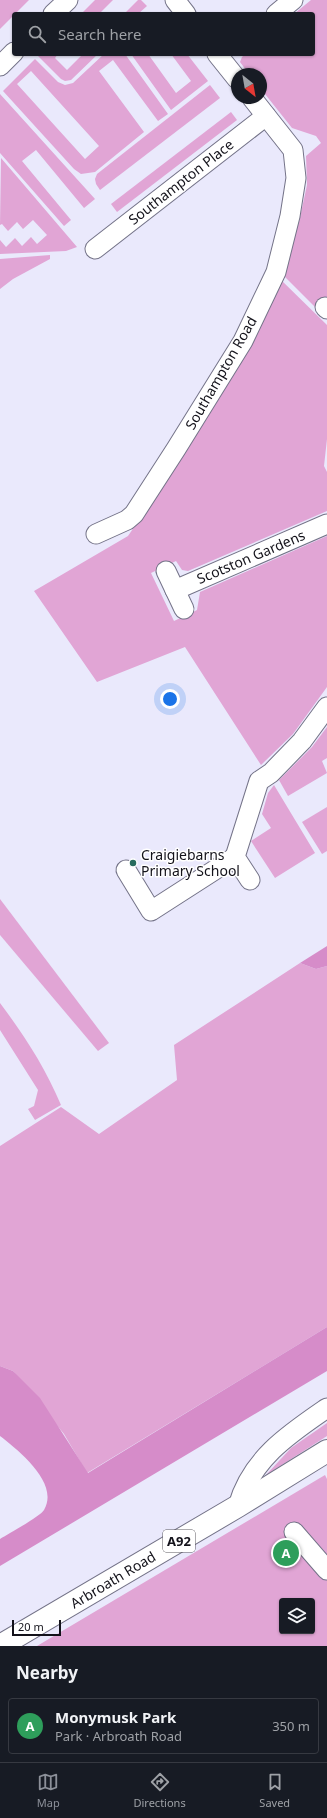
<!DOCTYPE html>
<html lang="en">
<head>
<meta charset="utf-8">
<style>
  body { margin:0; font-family:"Noto Sans",sans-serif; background:#242831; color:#f1f3f6 }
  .controls { position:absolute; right:12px; bottom:12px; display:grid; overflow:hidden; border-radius:4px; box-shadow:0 1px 3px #0004 }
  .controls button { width:36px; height:36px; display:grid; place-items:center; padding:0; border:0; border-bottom:1px solid #363941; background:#171b24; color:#f1f3f6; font:20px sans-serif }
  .compass { position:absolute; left:231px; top:68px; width:36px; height:36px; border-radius:50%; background:#171b24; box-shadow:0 1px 3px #0004; rotate:149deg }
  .scale { position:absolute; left:12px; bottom:10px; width:49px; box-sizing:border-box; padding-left:4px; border:2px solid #13121a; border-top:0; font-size:11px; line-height:14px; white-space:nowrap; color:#13121a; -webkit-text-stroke:3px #fff; paint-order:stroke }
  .you { position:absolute; left:170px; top:699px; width:14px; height:14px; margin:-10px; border:3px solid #fff; border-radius:50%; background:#1a73e8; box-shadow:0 0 0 6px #1a73e833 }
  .badge { display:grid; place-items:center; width:26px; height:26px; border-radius:50%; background:#8c9099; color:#fff; font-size:13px; font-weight:700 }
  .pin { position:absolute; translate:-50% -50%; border:2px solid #fff; box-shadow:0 1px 4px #0006 }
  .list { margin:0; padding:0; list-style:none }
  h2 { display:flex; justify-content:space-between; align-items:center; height:52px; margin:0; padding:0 16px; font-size:17px }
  h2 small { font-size:13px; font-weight:400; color:#9ea1a6 }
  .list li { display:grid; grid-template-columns:26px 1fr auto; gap:12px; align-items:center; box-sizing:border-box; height:56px; margin:0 8px 8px; padding:0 8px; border:1px solid #363941; border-radius:4px }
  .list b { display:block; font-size:15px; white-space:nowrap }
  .list p { margin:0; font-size:13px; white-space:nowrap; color:#9ea1a6 }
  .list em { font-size:13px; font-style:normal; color:#9ea1a6 }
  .icon { flex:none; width:22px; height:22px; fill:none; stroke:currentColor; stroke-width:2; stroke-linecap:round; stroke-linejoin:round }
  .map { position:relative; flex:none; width:327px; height:1646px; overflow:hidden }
  .search { position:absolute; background:#171b24; box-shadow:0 1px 3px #0004; left:12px; right:12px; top:12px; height:44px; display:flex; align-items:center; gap:10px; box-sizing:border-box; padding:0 14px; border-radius:4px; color:#9ea1a6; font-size:15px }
  .sheet { height:116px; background:#171b24 }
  nav { display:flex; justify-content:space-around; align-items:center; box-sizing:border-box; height:56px; border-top:1px solid #363941; background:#171b24; font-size:11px; color:#9ea1a6 }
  nav a { display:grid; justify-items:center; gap:2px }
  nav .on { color:#8c9099 }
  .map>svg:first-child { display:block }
  .green { fill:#e1a5d5; fill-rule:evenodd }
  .forest { fill:#d68cc9 }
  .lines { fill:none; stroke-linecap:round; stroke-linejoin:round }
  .minor-casing { stroke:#747388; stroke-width:21 }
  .major-casing { stroke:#747388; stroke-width:24 }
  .minor { stroke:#fff; stroke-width:19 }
  .major { stroke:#fff; stroke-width:22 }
  .poi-dot { fill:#286c5e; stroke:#fff; stroke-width:1.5 }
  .labels { text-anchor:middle; stroke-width:3; stroke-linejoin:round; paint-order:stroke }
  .shield { fill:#fff; stroke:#5a595f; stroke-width:1 }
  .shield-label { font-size:13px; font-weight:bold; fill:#13121a }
  .street-label { font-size:14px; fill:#13121a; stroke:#fff }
  .poi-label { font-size:14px; fill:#13121a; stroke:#fff; text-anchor:start }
</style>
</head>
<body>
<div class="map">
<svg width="327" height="1646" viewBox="0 0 327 1646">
  <rect width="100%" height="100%" fill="#eae9fc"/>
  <g class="green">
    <path d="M0 0H29L0 29Z"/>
    <path d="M95 0H113L99 14H81Z"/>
    <path d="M138 0H141L147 6 138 14H124Z"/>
    <path d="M311 0H327V302L318 310 282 274 299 222 307 185 306 156 321 143 316 136 292 128 261 89V74H249L240 62 242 57 245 54H313V14H294Z"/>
    <path d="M40 54H58L55 58 67 70 83 54H98L71 80 65 81 61 79 38 56Z"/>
    <path d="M104 54H125L168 114 158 121 113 60 99 71 144 132 95 172 81 174 74 169 3 91 35 59 58 82 65 85 73 83ZM31 71 99 146 85 159 17 84Z"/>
    <path d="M131 54H148L176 93 191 81 171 54H187L208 81 171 110Z"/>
    <path d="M210 85 220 98 100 190 96 184 95 179 97 174Z"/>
    <path d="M0 94 95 199 84 208 36 150 22 161 71 220 64 226 0 153Z"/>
    <path d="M231 112 237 120 117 212 111 204Z"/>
    <path d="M1 158 77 247 66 251 0 254V240L6 247 15 238 22 246 31 237 37 244 47 235 33 220 23 229 17 222 8 231 2 224 0 225Z"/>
    <path d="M50 255V259L13 279 0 289V259Z"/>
    <path d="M279 278 327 325V439L324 466 327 472V511L188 571 182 570 176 561 151 573 174 621 197 610 200 592 327 536V687L293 734 261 765 185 647 97 682 34 591 128 536 174 469Z"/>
    <path d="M327 727V758L322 761 327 773 288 796 279 780 312 747Z"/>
    <path d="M274 785 315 853 275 878 251 841 271 828 262 814 268 793Z"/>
    <path d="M327 807V851L322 854 302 822Z"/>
    <path d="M0 899 109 1043 98 1051 0 935Z"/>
    <path d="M300 963 316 969 327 966V1327L87 1473 64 1434 13 1371 0 1366V1146L61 1107 99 1134 177 1080 174 1045Z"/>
    <path d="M0 1003C24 1035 45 1067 61 1105L35 1120 28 1109 34 1106 38 1090 0 1030Z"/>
    <path d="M327 1423V1436L266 1475 291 1448Z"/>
    <path d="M325 1475 327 1479V1646H37ZM282 1601H312V1631H282Z"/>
  </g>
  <g class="forest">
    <path d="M327 946V966L316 969 300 963Z"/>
    <path d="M327 1327V1371L0 1566V1539C8 1534 41 1516 44 1510 60 1483 18 1450 0 1436V1366L13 1371 40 1398 88 1473Z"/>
  </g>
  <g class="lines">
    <g class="minor-casing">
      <g id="minor">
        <path d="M175 0 186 14"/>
        <path d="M53 14 68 0"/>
        <path d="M276 14 293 0"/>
        <path d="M217 54 237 79"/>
        <path d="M0 66 14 52"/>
        <path d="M95 249 266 116"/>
        <path d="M325 307 327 309"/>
        <path d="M96 534 127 520 134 514 176 449 243 341 276 272 290 216 296 178 293 150 252 98"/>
        <path d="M166 571 184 609"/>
        <path d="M175 590 327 524"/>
        <path d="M126 870 151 911 235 857"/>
        <path d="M250 880 235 857 259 781 271 773 302 741 327 707"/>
        <path d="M238 1506C251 1459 289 1434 327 1408"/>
        <path d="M294 1532 327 1570"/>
      </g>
    </g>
    <g class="major-casing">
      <path id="major" d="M0 1646 238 1506 327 1451"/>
    </g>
    <use href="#minor" class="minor"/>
    <use href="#major" class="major"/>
  </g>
  <circle class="poi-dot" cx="133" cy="863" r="4"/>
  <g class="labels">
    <rect class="shield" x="163" y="1530" width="32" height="22" rx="3"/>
    <g class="shield-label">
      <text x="179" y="1546">A92</text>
    </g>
    <g class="street-label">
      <text transform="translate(181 182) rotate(-38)" y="5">Southampton Place</text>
      <text transform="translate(221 373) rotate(-60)" y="5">Southampton Road</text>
      <text transform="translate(251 557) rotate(-23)" y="5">Scotston Gardens</text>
      <text transform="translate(113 1580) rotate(-31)" y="5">Arbroath Road</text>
    </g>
    <g class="poi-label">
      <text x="141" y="860">Craigiebarns<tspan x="141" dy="16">Primary School</tspan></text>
    </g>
  </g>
</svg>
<div class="controls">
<button><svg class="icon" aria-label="layers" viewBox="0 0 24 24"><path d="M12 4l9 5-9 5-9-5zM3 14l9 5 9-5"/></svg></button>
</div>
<svg class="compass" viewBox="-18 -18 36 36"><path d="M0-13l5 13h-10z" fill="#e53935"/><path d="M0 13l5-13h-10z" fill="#9ea1a6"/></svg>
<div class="scale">20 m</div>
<div class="you"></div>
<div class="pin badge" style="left:286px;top:1553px;background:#2e9e5b">A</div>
<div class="search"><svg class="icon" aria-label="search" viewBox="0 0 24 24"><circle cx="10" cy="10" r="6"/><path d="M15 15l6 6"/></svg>Search here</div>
</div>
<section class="sheet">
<h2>Nearby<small></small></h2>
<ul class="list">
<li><span class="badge" style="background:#2e9e5b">A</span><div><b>Monymusk Park</b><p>Park · Arbroath Road</p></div><em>350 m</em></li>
</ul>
</section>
<nav>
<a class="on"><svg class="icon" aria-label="map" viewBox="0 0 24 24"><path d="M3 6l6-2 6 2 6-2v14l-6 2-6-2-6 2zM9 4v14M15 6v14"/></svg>Map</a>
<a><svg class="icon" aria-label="directions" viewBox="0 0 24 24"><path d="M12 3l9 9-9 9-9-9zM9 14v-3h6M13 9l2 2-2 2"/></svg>Directions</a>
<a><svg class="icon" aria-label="saved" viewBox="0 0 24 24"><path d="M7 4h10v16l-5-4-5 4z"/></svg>Saved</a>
</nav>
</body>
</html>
